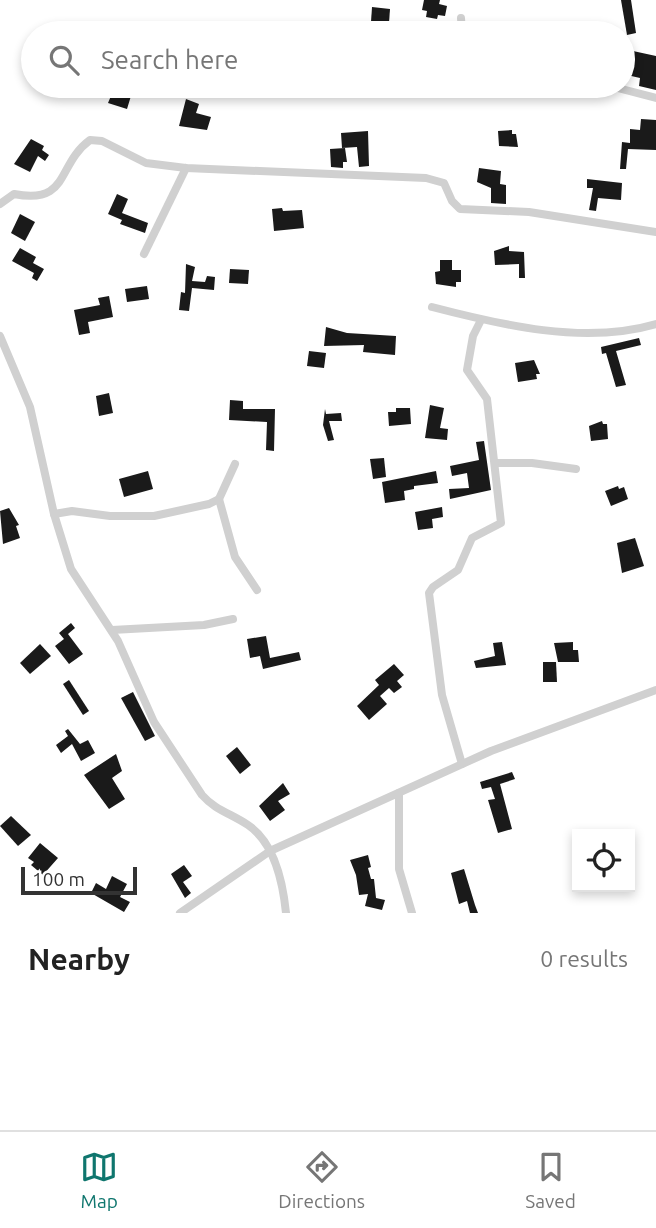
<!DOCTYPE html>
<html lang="en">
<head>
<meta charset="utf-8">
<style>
  body { margin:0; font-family:Ubuntu,sans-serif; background:#f2f2f2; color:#222 }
  .controls { position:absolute; right:21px; bottom:21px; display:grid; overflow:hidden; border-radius:0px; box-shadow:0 4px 10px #0003 }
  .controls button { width:63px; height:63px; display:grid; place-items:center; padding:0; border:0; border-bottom:2px solid #e0e0e0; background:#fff; color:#222; font:35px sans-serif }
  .scale { position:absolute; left:21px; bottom:18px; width:116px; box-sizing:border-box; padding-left:7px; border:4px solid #333; border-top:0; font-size:19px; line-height:24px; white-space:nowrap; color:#333; -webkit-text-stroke:5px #fff; paint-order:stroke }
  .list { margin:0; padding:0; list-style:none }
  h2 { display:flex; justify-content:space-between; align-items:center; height:91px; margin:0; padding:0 28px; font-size:30px }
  h2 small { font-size:23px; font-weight:400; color:#767676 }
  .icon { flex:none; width:38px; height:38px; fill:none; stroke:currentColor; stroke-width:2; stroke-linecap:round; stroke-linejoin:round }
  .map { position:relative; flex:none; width:656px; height:913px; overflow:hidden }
  .search { position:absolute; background:#fff; box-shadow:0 4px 10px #0003; left:21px; right:21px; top:21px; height:77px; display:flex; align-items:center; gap:18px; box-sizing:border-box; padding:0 24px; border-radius:38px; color:#767676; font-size:26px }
  .sheet { height:217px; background:#fff }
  nav { display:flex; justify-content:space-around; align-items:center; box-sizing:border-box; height:98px; border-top:2px solid #e0e0e0; background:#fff; font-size:19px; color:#767676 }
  nav a { display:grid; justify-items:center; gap:4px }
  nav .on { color:#0f766e }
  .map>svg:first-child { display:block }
  .building { fill:#1a1a1a }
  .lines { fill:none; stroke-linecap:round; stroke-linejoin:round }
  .minor { stroke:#d0d0d0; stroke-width:8 }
</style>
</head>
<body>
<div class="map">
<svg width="656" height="913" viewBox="0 0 656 913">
  <rect width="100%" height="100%" fill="#fff"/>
  <g class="building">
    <path d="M424 0H440L439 4 447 6 445 16 438 15 437 19 426 17 427 11 422 10Z"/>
    <path d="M621 0H631L636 33 627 35Z"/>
    <path d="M372 7 390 9 389 23 371 22Z"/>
    <path d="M633 51 656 56V90L639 86 640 78 627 75Z"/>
    <path d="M103 86H134L127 109 108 103 113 91Z"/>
    <path d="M186 99 199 104 196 113 211 117 207 130 179 126Z"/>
    <path d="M641 119 656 120V150L628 149 626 169H620L622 142 630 143V129L640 130Z"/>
    <path d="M512 130V134H516L518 147 499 146 498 131Z"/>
    <path d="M368 131 369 166 359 167 357 147 342 148 341 133Z"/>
    <path d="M31 139 44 146 42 150 49 155 45 161 38 156 30 172 14 164Z"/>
    <path d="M345 148 347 162H343V168L331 167 330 149Z"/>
    <path d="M479 168 501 171 500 184 506 185V204L491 203V188L477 182Z"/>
    <path d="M587 179 622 183 621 200 598 198 596 211 589 210 593 188H587Z"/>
    <path d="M117 194 128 199 122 213 148 223 145 233 120 224 122 220 108 214Z"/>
    <path d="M282 208 283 211 302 210 304 228 274 231 272 209Z"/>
    <path d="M20 214 35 222 25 241 11 233Z"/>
    <path d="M509 246V251L524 252 525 278H519V264L495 265 494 251Z"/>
    <path d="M20 248 36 257 33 263 44 269 37 281 32 278 34 273 12 261Z"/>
    <path d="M440 260H452V270H461V282H456V287L436 284 435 272 440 271Z"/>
    <path d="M186 264 195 267 192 281 205 282 207 276 215 277 214 290 192 288 189 311 179 310 181 292 185 293Z"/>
    <path d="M230 269 249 270 248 284 229 283Z"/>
    <path d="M147 286 149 299 127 302 125 289Z"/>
    <path d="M109 296 113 317 88 322 90 333 79 335 74 310 100 305 98 298Z"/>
    <path d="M326 327 347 333 396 336 395 355 363 352 364 345 324 346Z"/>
    <path d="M639 338 641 345 616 351 626 385 616 387 606 353 602 354 601 347Z"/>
    <path d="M309 351 326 353 324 368 307 366Z"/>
    <path d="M534 360 540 374H536L537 379 518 382 515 363Z"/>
    <path d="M109 393 113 413 99 416 96 396Z"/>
    <path d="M230 400 243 401V409H275L274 451 266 450 267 422 229 420Z"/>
    <path d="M430 405 444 408 440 428 448 429 447 440 425 438Z"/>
    <path d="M396 408H410L411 424 389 426 388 412H396Z"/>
    <path d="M325 409 326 414 341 413 342 421H329L334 440 328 441 323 425Z"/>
    <path d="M602 421 603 424H607L608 439 591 441 589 426Z"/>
    <path d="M484 441 491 490 450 499 449 489 469 488 467 473 452 476 450 466 479 460 476 442Z"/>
    <path d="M384 458 386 477 373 479 370 459Z"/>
    <path d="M148 471 153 489 124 497 119 479Z"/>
    <path d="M436 471 438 483 414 486V489L404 491 405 500 385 503 382 482Z"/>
    <path d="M618 486 619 489 624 487 628 499 611 506 605 491Z"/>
    <path d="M442 507 443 517 432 519 433 528 418 530 415 512Z"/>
    <path d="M9 508 19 525 16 526 20 538 3 544 0 511Z"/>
    <path d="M635 538 644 566 622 573 617 543Z"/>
    <path d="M71 623 75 628 68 634 83 654 69 664 55 646 64 639 59 633Z"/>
    <path d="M266 636 270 658 299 652 301 660 263 669 260 656 250 658 247 639Z"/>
    <path d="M502 642 506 665 476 668 474 661 495 656 493 643Z"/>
    <path d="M573 642V650H578L579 662H558L554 643Z"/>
    <path d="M40 644 51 656 30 674 20 663Z"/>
    <path d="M543 662H556L557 682H543Z"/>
    <path d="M394 664 404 675 397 681 402 687 394 693 389 688 380 696 387 704 369 720 357 706 379 685 375 680Z"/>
    <path d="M69 680 89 711 83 715 63 684Z"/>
    <path d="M133 692 155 736 145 741 121 698Z"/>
    <path d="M68 729 80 744 88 740 95 753 81 761 72 744 61 753 56 745 68 736 65 731Z"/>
    <path d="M237 747 251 765 240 774 226 756Z"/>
    <path d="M116 754 122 771 112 778 125 799 109 809 84 775Z"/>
    <path d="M512 772 515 779 500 784 512 829 498 833 488 800 495 799 491 787 482 789 480 782Z"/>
    <path d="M283 783 290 794 278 801 285 810 270 821 259 806Z"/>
    <path d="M11 816 31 835 18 846 0 826Z"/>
    <path d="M40 843 58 858 43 875 31 865 34 862 28 858Z"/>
    <path d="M368 855 371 867 368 868 371 879H374L376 898 385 900 382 910 365 906 368 894 359 895 356 875 350 860Z"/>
    <path d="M184 865 192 876 183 882 191 893 185 898 171 874Z"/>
    <path d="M464 869 475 905 478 913H470L467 901 459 904 451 873Z"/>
    <path d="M112 876 127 884 120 897 130 902 124 912 91 893 96 883 106 889Z"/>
  </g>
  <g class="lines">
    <g class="minor">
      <path d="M461 18 462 33"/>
      <path d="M610 86 656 98"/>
      <path d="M0 204 14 194C70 205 56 165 90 140L102 141 146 163 186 168 426 178 444 183 452 201 460 209 529 212 656 232"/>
      <path d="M144 254 186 168"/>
      <path d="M432 307C501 325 585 345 656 324"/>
      <path d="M0 336 30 407 54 514 71 569 118 641 154 722 202 795C215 810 232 814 248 825 275 843 283 883 286 913"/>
      <path d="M496 463H532L576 469"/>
      <path d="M219 499 235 557 257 590"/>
      <path d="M54 514 72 511 110 516H154L209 504 219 499 235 464"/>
      <path d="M112 630 204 625 233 619"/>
      <path d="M462 764 442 695 429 593 433 587 458 570 472 538 501 523 487 399 467 370 473 336 481 320"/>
      <path d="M399 793V869L412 913"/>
      <path d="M180 913 270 851 491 751 656 690"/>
    </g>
  </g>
</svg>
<div class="controls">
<button><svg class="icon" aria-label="locate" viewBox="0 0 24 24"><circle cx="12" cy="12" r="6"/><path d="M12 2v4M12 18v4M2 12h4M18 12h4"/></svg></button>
</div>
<div class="scale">100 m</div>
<div class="search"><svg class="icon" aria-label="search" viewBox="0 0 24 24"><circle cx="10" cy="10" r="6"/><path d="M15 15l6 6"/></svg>Search here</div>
</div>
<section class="sheet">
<h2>Nearby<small>0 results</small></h2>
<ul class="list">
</ul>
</section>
<nav>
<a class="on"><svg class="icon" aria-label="map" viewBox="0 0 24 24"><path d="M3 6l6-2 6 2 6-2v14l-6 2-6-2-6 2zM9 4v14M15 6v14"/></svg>Map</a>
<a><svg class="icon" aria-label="directions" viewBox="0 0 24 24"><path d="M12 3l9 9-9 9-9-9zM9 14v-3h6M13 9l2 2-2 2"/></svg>Directions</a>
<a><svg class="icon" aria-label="saved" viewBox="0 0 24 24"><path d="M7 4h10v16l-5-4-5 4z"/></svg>Saved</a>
</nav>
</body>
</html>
